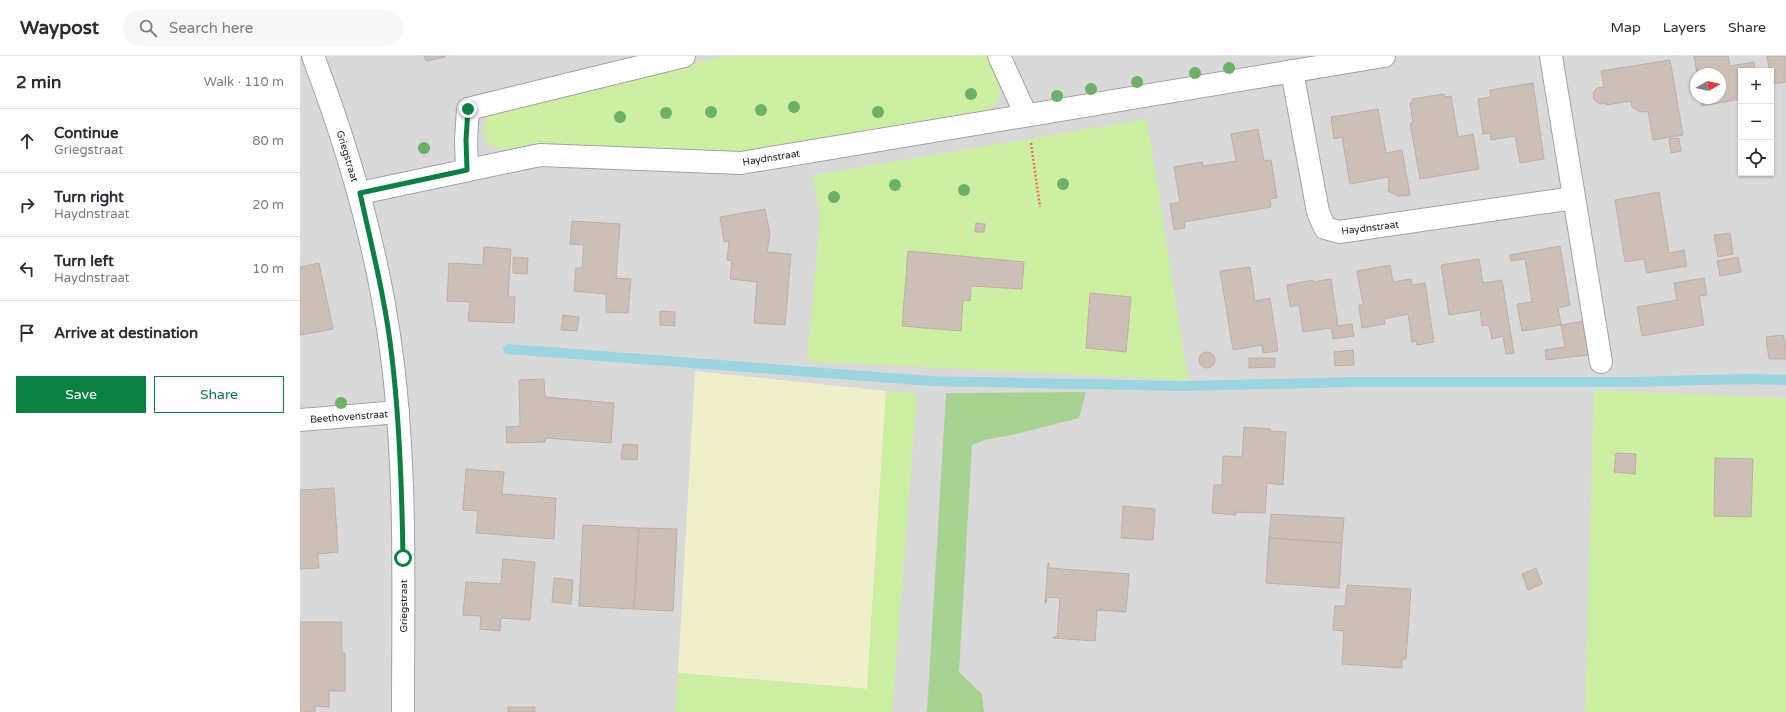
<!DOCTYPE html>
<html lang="en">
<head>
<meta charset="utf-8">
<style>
  body { margin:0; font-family:"Varela Round",sans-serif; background:#f7f7f7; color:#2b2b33 }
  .controls { position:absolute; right:12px; top:12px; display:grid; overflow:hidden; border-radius:0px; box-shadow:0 1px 3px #0004 }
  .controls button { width:36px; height:36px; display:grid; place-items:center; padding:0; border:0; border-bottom:1px solid #e1e1e2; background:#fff; color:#2b2b33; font:20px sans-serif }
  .compass { position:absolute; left:1390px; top:12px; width:36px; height:36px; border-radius:50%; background:#fff; box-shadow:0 1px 3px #0004; rotate:81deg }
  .stop { position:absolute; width:12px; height:12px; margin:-9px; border:3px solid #0b8043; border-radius:50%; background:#fff }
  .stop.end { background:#0b8043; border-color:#fff; box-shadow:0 1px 4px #0008 }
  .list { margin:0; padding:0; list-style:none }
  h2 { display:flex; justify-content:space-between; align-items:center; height:52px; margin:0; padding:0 16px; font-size:17px }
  h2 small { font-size:13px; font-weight:400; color:#7c7c81 }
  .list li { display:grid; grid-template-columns:26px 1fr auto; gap:12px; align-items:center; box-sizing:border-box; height:64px; padding:0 16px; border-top:1px solid #e1e1e2 }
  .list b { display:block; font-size:15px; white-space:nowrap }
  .list p { margin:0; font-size:13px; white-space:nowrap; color:#7c7c81 }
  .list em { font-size:13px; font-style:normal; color:#7c7c81 }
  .actions { display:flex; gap:8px; padding:12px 16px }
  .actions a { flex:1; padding:9px 0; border:1px solid #0b8043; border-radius:0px; text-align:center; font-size:14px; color:#0b8043 }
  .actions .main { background:#0b8043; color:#fff }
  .icon { flex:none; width:22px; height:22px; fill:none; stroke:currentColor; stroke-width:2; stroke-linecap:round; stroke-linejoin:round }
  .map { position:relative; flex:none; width:1486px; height:656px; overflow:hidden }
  header { display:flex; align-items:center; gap:24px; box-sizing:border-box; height:56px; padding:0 20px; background:#fff; border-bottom:1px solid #e1e1e2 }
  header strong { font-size:19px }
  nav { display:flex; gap:22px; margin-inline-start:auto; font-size:14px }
  .search { width:280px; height:36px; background:#f7f7f7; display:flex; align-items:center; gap:10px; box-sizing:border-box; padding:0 14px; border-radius:22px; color:#7c7c81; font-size:15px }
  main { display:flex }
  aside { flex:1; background:#fff }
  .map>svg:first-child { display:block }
  .residential { fill:#dad9d9; fill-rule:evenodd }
  .farmland { fill:#eff0ca }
  .grass { fill:#ccefa1 }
  .forest { fill:#a8d291 }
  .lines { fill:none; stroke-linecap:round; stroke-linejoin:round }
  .stream { stroke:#9cd6e1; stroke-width:10 }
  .building { fill:#cbbfb7; stroke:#c2aea2 }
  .minor-casing { stroke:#a3a3a3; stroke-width:24 }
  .tertiary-casing { stroke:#a3a3a3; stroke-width:24 }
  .path { stroke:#ff6962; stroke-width:2.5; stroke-dasharray:2 2; stroke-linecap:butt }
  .minor { stroke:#fff; stroke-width:22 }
  .tertiary { stroke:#fff; stroke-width:22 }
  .tree { fill:#6cb167 }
  .route { stroke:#0b8043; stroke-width:5 }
  .labels { text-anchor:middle; stroke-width:4; stroke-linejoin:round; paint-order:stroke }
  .street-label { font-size:10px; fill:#1c1c1c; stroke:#fff }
</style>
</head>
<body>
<header>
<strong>Waypost</strong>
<div class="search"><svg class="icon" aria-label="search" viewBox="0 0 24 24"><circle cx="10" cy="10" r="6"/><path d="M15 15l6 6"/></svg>Search here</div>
<nav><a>Map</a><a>Layers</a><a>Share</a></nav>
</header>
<main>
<aside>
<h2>2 min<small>Walk · 110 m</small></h2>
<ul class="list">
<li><svg class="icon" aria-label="ahead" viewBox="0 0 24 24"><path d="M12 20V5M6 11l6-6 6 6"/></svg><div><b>Continue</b><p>Griegstraat</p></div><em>80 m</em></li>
<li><svg class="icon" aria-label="right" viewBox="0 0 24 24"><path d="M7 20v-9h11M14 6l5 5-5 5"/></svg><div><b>Turn right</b><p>Haydnstraat</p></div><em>20 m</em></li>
<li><svg class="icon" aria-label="left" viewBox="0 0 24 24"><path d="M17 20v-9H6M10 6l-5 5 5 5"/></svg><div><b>Turn left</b><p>Haydnstraat</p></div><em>10 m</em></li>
<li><svg class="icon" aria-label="arrive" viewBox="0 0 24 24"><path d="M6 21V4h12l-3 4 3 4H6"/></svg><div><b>Arrive at destination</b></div></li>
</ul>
<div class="actions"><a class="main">Save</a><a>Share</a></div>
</aside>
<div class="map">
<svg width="1486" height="656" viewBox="0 0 1486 656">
  <rect width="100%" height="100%" fill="#efe9e1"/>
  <path class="residential" d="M0 0H1486V656H0ZM1441 15H1471V117H1441ZM1396 18H1420V42H1396Z"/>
  <path class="farmland" d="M395 315 586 335 567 633 378 617Z"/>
  <g class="grass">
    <path d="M424 0H688C698 23 712 42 682 57L447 95 415 98 241 87 203 93 193 91 187 86 183 79V70L187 62 193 57Z"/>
    <path d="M847 63 888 324 507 305 520 163 513 119Z"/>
    <path d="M1294 334 1486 342V656H1285Z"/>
    <path d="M586 335 617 337 592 656H376L378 617 567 633Z"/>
  </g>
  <path class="forest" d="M786 336 779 362 716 378 685 384 672 389 659 616 682 638 684 656H627L646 337Z"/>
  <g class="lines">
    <path class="stream" d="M208 293 631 325 882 330 1055 326H1327L1447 323 1486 324"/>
  </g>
  <g class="building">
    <path d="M124 0H145V1L126 5Z"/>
    <path d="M1394 0H1428L1430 10 1454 6 1455 15H1441V47L1440 43 1402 50 1401 42H1420V18H1397Z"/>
    <path d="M1467 0H1486V26L1472 28Z"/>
    <path d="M1370 4 1383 79 1353 84 1348 55 1340 56 1332 51 1331 45 1306 49V47L1300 48 1294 44 1293 37 1297 32 1304 31 1301 15Z"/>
    <path d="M1233 27 1244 103 1220 107 1215 80 1191 84 1190 77 1183 78 1178 43 1191 41 1190 34Z"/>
    <path d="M1144 38 1145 41 1151 40 1158 81 1173 78 1179 113 1120 123 1110 67H1113L1110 47H1112V43Z"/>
    <path d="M1078 53 1086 97 1102 94 1110 139 1098 140 1088 135 1089 128 1088 121 1050 128 1042 81 1034 83 1031 61Z"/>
    <path d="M958 73 964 105 971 104 977 142 970 143 971 151 884 166 885 172 874 174 870 148 880 146 874 111 902 106 903 110 936 105 931 78Z"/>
    <path d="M1379 82 1381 95 1371 97 1369 83Z"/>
    <path d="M1359 136 1369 197 1384 194 1387 210 1347 217 1344 203 1325 206 1315 144Z"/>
    <path d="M465 153 470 178 467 196 491 198 485 269 454 267 457 226 430 223 432 205 427 204 429 185 424 186 420 161Z"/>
    <path d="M272 165 320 168 316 222 331 223 328 257 306 256V238L274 235 276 212H282L284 189 270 188Z"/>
    <path d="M676 167 685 168 684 176H675Z"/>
    <path d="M1430 177 1433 198 1418 201 1414 179Z"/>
    <path d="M1260 190 1270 249 1258 252 1261 269 1222 275 1217 248 1232 246 1225 203 1211 205 1210 199Z"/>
    <path d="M184 191 211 193 208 241H215L214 267 168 265 170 246 147 245 149 207 183 209Z"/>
    <path d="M608 195 724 206 722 233 671 230 670 245 663 244 661 275 602 270Z"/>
    <path d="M213 201 228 202 227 218 213 217Z"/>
    <path d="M1438 201 1441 216 1420 220 1417 205Z"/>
    <path d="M1179 203 1183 227 1202 224 1214 297 1206 298 1203 280 1192 283 1189 269 1182 270 1180 254 1149 259 1141 209Z"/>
    <path d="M19 207 33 273 0 279V211Z"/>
    <path d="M1090 209 1093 226 1111 223 1112 229 1125 227 1134 286 1117 289 1116 285 1112 286 1108 258 1084 263 1085 268 1062 272 1059 249H1063L1057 215Z"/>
    <path d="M950 211 955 245 970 242 978 295 963 297 962 289 933 294 920 215Z"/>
    <path d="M1404 222 1407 239 1399 240 1404 269 1342 280 1337 251 1377 244 1374 227Z"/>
    <path d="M1031 223 1038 270 1052 268 1054 280 1033 283 1031 272 1003 276 999 249 990 251 987 229 1013 224V226Z"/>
    <path d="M790 237 831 241 826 296 786 292Z"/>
    <path d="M360 255 375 256V270L360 269Z"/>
    <path d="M263 259 279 261 277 275 261 274Z"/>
    <path d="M1283 265 1288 299 1246 304 1245 294 1265 291 1261 269Z"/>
    <path d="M1483 279 1486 290V303H1469L1466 281Z"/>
    <path d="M1053 294 1054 309 1035 310 1034 296Z"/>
    <circle cx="907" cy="304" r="8"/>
    <path d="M949 302H975V311L949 312Z"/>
    <path d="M244 323 245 341 314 347 311 387 246 382 245 386 207 387 206 371 220 370 219 324Z"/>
    <path d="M944 371 971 373 970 375 986 376 983 429 967 427 965 457 936 456V459L912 457 914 429H922L923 400 942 401Z"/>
    <path d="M323 388 338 389 337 404 321 403Z"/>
    <path d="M1316 397 1336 398 1335 418 1314 416Z"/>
    <path d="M1415 402 1453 403 1451 461 1414 460Z"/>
    <path d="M166 413 204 416 202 438 256 442 254 483 176 477 178 455 163 454Z"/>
    <path d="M34 432 38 496 18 498 19 512 0 513V434Z"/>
    <path d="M823 450 855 453 853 484 821 482Z"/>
    <path d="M971 458 1044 462 1042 487 969 482Z"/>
    <path d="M283 469 339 472 334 553 279 550Z"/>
    <path d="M339 472 377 473 373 555 334 553Z"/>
    <path d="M969 482 1042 487 1039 532 966 527Z"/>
    <path d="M203 503 235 506 230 564 201 562 200 575 180 573 181 560 163 559 166 526 201 528Z"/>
    <path d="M748 507H749V512L829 518 826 556 797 554 795 585 753 582V581H757L760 542 747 541 746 547H745Z"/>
    <path d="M1236 512 1242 528 1228 534 1222 518Z"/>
    <path d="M254 522 273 524 271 548 252 546Z"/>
    <path d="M1047 529 1111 533 1106 603H1102V612L1042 608 1044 575 1033 574 1035 550H1045Z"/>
    <path d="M0 566H42V597H45V635H29V651L15 650V656H0Z"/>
    <rect x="208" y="651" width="27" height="5"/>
  </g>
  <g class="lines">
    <g class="minor-casing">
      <g id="minor">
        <path d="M699 0 726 59"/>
        <path d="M1251 0 1301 306"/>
        <path d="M992 15 1018 156 1025 172 1039 176 1274 142"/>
        <path d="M167 114 166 84 168 53 384 0"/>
        <path d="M60 137 240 99 441 107 1084 0"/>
        <path d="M0 364 98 356"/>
      </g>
    </g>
    <g class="tertiary-casing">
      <path id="tertiary" d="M13 0C50 97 79 197 92 301 107 418 103 538 103 656"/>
    </g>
    <path class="path" d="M731 87 740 151"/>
    <use href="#minor" class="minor"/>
    <use href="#tertiary" class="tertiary"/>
  </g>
  <g class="tree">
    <circle cx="929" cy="12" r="6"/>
    <circle cx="895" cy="17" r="6"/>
    <circle cx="837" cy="26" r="6"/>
    <circle cx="791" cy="33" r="6"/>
    <circle cx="671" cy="38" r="6"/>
    <circle cx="757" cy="40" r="6"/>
    <circle cx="494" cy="51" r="6"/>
    <circle cx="461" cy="54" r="6"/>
    <circle cx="411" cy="56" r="6"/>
    <circle cx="578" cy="56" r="6"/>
    <circle cx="366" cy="57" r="6"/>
    <circle cx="320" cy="61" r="6"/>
    <circle cx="124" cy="92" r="6"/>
    <circle cx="763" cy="128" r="6"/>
    <circle cx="595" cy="129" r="6"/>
    <circle cx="664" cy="134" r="6"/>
    <circle cx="534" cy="141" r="6"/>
    <circle cx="41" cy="347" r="6"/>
  </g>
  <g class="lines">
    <path class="route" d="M103 502C102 435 100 368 92 302 86 246 72 192 60 137L167 114 166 84 168 53"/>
  </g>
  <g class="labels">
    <g class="street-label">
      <text transform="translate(48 100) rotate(73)" y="4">Griegstraat</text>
      <text transform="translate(471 101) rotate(-9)" y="4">Haydnstraat</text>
      <text transform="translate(1070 171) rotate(-7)" y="4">Haydnstraat</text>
      <text transform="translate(49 360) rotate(-4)" y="4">Beethovenstraat</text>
      <text transform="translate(103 550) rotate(-90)" y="4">Griegstraat</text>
    </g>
  </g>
</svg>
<div class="controls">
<button>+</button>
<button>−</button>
<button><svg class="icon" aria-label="locate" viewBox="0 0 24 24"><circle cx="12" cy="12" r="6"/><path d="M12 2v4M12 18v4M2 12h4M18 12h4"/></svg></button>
</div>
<svg class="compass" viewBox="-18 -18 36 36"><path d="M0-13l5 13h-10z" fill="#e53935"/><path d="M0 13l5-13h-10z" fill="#7c7c81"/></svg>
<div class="stop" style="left:103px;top:502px"></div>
<div class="stop end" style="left:168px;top:53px"></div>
</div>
</main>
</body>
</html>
